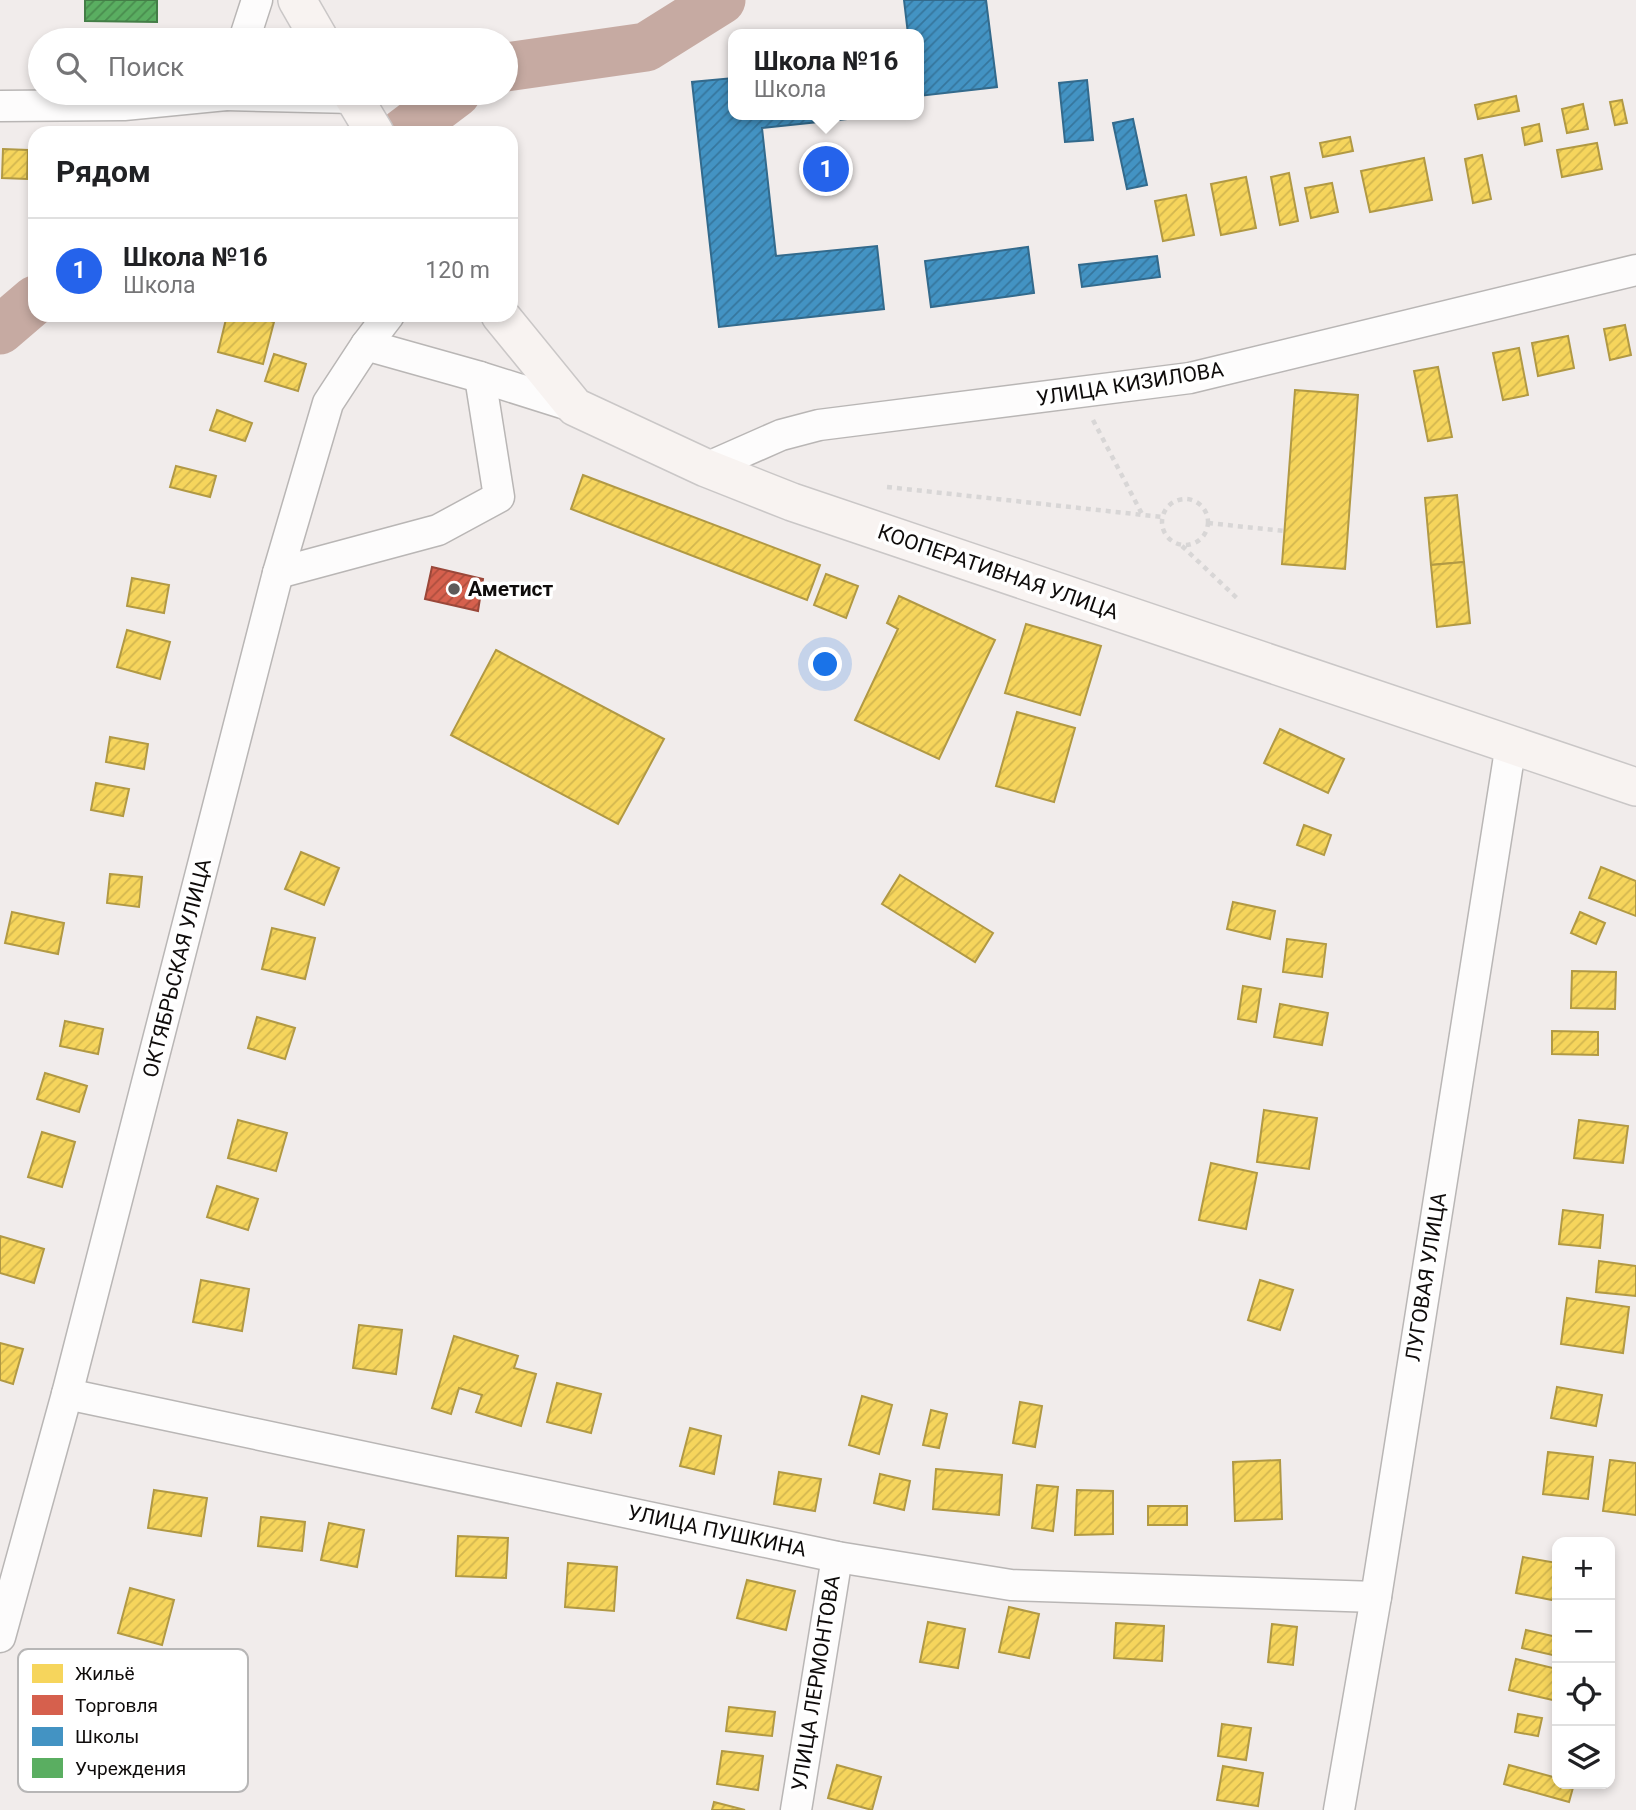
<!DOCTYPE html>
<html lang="ru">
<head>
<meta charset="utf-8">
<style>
  body { margin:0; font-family:Roboto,sans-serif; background:#f2f2f2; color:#202124 }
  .controls { position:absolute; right:21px; bottom:21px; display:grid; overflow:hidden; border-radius:14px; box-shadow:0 4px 10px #0003 }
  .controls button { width:63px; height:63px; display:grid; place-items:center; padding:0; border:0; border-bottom:2px solid #e0e0e0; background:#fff; color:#202124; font:35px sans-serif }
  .you { position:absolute; left:826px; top:665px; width:24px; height:24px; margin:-18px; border:5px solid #fff; border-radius:50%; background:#1a73e8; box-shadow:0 0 0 10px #1a73e833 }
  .badge { display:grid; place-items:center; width:46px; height:46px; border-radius:50%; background:#2563eb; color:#fff; font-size:23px; font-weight:700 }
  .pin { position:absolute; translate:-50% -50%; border:4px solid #fff; box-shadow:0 2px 7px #0006 }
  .popup { position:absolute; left:728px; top:29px; width:196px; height:91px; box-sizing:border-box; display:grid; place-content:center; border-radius:14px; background:#fff; filter:drop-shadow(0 2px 5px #0005); font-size:23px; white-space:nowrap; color:#757577 }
  .popup b { font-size:26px; color:#202124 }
  .popup::after { content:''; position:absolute; left:50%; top:100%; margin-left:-14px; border:14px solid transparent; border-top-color:#fff }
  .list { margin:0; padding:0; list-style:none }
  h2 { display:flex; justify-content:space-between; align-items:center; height:91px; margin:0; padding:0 28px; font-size:30px }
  h2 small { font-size:23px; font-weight:400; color:#757577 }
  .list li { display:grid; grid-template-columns:46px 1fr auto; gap:21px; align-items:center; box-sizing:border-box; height:105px; padding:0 28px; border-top:2px solid #e0e0e0 }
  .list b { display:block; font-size:26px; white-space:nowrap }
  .list p { margin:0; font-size:23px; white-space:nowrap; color:#757577 }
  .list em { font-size:23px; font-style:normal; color:#757577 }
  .icon { flex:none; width:38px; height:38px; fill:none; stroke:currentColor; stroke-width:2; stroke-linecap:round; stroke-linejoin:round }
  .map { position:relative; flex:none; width:1636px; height:1810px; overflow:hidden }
  .search { position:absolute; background:#fff; box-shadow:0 4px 10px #0003; left:28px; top:28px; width:490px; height:77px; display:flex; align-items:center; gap:18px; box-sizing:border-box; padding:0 24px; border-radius:38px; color:#757577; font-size:26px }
  .panel { position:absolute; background:#fff; box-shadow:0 4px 10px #0003; left:28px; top:126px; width:490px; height:196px; border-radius:21px }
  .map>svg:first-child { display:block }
  .homes { fill:url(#homes-hatch); stroke:#b19944; stroke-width:2 }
  .shops { fill:url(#shops-hatch); stroke:#9a4739; stroke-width:2 }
  .schools { fill:url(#schools-hatch); stroke:#336a8c; stroke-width:2 }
  .public { fill:url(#public-hatch); stroke:#447d47; stroke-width:2 }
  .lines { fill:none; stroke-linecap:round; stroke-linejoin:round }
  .river { stroke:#c6aaa2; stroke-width:49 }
  .minor-casing { stroke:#b9b6b5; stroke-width:33 }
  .major-casing { stroke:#cac7c7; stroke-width:40 }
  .path { stroke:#d8d6d6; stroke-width:4.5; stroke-dasharray:5 5; stroke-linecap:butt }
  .minor { stroke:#fdfcfc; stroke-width:30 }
  .major { stroke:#f8f3f1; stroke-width:37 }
  .poi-dot { fill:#5e5a59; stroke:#fff; stroke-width:2.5 }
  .labels { text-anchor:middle; stroke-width:7; stroke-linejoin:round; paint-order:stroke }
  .street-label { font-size:21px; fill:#0f0c0b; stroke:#fff }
  .poi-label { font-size:21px; font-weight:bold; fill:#0f0c0b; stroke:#fff; text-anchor:start }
  .key { fill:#fff; stroke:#b7b6b6; stroke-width:2 }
  .key-label { font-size:19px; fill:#0f0c0b }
</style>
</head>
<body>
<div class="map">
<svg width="1636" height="1810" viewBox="0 0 1636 1810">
  <defs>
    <pattern id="homes-hatch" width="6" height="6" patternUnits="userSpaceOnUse" patternTransform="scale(1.75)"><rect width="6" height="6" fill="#f6d55c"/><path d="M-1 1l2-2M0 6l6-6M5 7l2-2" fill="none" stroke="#d2b64f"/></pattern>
    <pattern id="shops-hatch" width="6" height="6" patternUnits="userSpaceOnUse" patternTransform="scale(1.75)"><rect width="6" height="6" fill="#d6604d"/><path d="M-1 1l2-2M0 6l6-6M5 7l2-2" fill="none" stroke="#ac4e3e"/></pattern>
    <pattern id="schools-hatch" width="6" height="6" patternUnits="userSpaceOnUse" patternTransform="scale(1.75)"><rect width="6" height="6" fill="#4393c3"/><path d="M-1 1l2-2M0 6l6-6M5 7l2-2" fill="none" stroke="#36769d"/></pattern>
    <pattern id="public-hatch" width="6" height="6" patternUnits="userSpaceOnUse" patternTransform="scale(1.75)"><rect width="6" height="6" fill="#5aae61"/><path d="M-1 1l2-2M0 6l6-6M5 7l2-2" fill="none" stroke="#498c4e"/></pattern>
  </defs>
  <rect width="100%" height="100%" fill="#f1eceb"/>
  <g class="homes">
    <path d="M1516 96 1519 111 1478 119 1475 105Z"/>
    <path d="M1622 100 1627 123 1615 125 1610 102Z"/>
    <path d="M1583 104 1588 129 1567 133 1562 109Z"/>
    <path d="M1539 124 1542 141 1525 145 1522 128Z"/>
    <path d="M1350 137 1353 151 1323 157 1320 143Z"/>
    <path d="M1597 143 1602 169 1562 177 1557 150Z"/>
    <path d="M3 149 28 150 27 179 2 178Z"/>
    <path d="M1482 155 1491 199 1473 203 1465 159Z"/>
    <path d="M1424 158 1432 200 1370 212 1361 171Z"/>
    <path d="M1289 173 1298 221 1280 225 1271 177Z"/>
    <path d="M1246 177 1256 228 1221 235 1211 184Z"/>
    <path d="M1332 183 1338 212 1311 218 1305 188Z"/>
    <path d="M1186 195 1194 235 1163 241 1155 201Z"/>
    <path d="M227 315H247L274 322 263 364 218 352Z"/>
    <path d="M1625 325 1631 355 1610 360 1604 329Z"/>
    <path d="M1568 336 1574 368 1538 376 1532 343Z"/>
    <path d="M1519 348 1528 395 1503 400 1493 353Z"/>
    <path d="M274 354 306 364 298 391 265 381Z"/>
    <path d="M1438 367 1452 437 1428 441 1414 371Z"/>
    <path d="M1295 390 1358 395 1345 569 1282 564Z"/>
    <path d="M217 410 252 423 245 441 210 430Z"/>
    <path d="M176 466 216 476 210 497 170 487Z"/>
    <path d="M583 475 820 565 807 600 571 509Z"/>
    <path d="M1457 495 1464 562 1431 565 1425 498Z"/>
    <path d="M1464 562 1470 623 1437 627 1431 565Z"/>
    <path d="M826 574 858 586 846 618 814 605Z"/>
    <path d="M132 578 169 585 164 613 127 606Z"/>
    <path d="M899 596 995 640 939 759 855 720 898 629 887 623Z"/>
    <path d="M1026 624 1101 646 1080 715 1005 693Z"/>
    <path d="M127 630 170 642 160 679 117 667Z"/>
    <path d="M496 650 664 739 618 824 451 735Z"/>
    <path d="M1017 712 1075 728 1054 802 996 786Z"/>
    <path d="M1280 729 1344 759 1328 793 1264 763Z"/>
    <path d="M110 737 148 744 144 769 106 762Z"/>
    <path d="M96 783 129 789 123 816 91 810Z"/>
    <path d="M1304 825 1331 835 1324 855 1297 845Z"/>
    <path d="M301 852 339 868 324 905 285 889Z"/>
    <path d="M1601 867 1636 881V916L1589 898Z"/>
    <path d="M110 874 142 877 139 907 107 903Z"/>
    <path d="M900 875 993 933 975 962 882 904Z"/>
    <path d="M1233 902 1275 911 1270 939 1227 929Z"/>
    <path d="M12 912 64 923 58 954 5 943Z"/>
    <path d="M1580 912 1605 923 1596 944 1571 933Z"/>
    <path d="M272 928 315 938 305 979 262 969Z"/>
    <path d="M1287 939 1326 944 1322 977 1283 972Z"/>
    <path d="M1572 971 1616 972 1615 1009 1571 1008Z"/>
    <path d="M1243 986 1261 989 1256 1022 1238 1019Z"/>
    <path d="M1280 1004 1328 1013 1322 1045 1274 1037Z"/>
    <path d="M257 1017 295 1028 285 1059 248 1048Z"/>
    <path d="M65 1021 103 1029 98 1054 60 1046Z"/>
    <path d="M1552 1031 1598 1032V1055L1552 1054Z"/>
    <path d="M45 1073 87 1086 79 1112 37 1099Z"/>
    <path d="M1264 1110 1317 1118 1309 1169 1257 1162Z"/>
    <path d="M238 1120 287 1133 276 1171 228 1158Z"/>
    <path d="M1579 1120 1628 1126 1623 1163 1574 1158Z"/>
    <path d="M42 1132 75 1142 62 1187 28 1177Z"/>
    <path d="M1211 1163 1257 1173 1246 1229 1199 1220Z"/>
    <path d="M217 1186 258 1199 248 1230 207 1217Z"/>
    <path d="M1563 1210 1603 1215 1600 1248 1559 1244Z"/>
    <path d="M0 1236 44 1249 34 1283 0 1273Z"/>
    <path d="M1599 1261 1636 1266V1296L1596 1292Z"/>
    <path d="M201 1280 249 1289 242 1331 193 1322Z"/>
    <path d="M1260 1280 1293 1290 1280 1330 1248 1320Z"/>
    <path d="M1567 1298 1629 1307 1623 1353 1561 1344Z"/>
    <path d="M359 1325 402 1330 396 1374 353 1368Z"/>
    <path d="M454 1336 518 1356 514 1368 536 1374 521 1426 476 1412 482 1395 459 1388 451 1414 432 1408Z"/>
    <path d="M0 1343 23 1349 13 1384 0 1380Z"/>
    <path d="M557 1383 601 1394 591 1433 547 1422Z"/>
    <path d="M1557 1387 1602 1395 1596 1426 1551 1418Z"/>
    <path d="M862 1396 892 1405 879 1454 849 1445Z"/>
    <path d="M1020 1402 1042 1406 1035 1447 1013 1443Z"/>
    <path d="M931 1410 947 1414 939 1448 923 1445Z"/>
    <path d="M690 1428 721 1436 714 1474 680 1466Z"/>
    <path d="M1548 1452 1593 1457 1588 1499 1543 1494Z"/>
    <path d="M1280 1460 1282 1519 1235 1521 1233 1462Z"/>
    <path d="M1610 1460 1636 1463V1515L1603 1511Z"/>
    <path d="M936 1469 1002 1475 999 1515 933 1509Z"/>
    <path d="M779 1472 821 1479 815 1511 774 1504Z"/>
    <path d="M880 1474 910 1481 904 1510 874 1503Z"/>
    <path d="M1037 1485 1058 1487 1053 1531 1032 1528Z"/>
    <path d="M154 1490 207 1498 201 1536 148 1528Z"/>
    <path d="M1077 1490 1113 1491V1534L1075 1535Z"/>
    <rect x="1148" y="1506" width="39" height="19"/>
    <path d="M261 1517 305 1522 302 1551 258 1546Z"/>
    <path d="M329 1523 364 1530 357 1567 321 1560Z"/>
    <path d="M458 1536 508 1538 506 1578 456 1576Z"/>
    <path d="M1523 1557 1557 1563V1601L1516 1593Z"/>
    <path d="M568 1563 617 1567 614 1611 565 1607Z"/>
    <path d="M747 1580 795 1591 786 1630 737 1618Z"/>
    <path d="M130 1588 174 1600 162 1645 118 1633Z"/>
    <path d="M1009 1607 1039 1614 1029 1658 999 1652Z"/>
    <path d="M928 1622 965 1629 958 1668 920 1662Z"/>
    <path d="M1116 1623 1164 1626 1162 1661 1114 1658Z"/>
    <path d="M1272 1624 1297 1627 1293 1665 1268 1662Z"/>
    <path d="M1526 1630 1557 1637V1656L1522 1648Z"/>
    <path d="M110 1658 166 1676 159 1698 103 1681Z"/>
    <path d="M1516 1659 1557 1669V1701L1509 1690Z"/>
    <path d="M729 1707 775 1712 772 1736 726 1731Z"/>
    <path d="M1518 1714 1542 1718 1538 1736 1515 1732Z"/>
    <path d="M1222 1724 1251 1728 1246 1760 1218 1756Z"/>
    <path d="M91 1730 123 1740 116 1763 84 1753Z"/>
    <path d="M722 1751 763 1756 758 1790 717 1784Z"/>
    <path d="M837 1765 881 1777 872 1810 828 1798Z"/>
    <path d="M1509 1765 1557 1778V1784H1574L1569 1802 1504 1784Z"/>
    <path d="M1223 1766 1263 1773 1258 1806 1217 1800Z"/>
    <path d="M714 1802 745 1810H712Z"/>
  </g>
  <path class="shops" d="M432 567 483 579 478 611 425 599Z"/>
  <g class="schools">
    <path d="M904 0H986L997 87 919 96V34H908Z"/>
    <path d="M733 78V115H885L762 128 776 256 877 246 884 309 719 327 692 82Z"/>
    <path d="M1087 80 1093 140 1065 142 1059 83Z"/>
    <path d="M1133 119 1147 185 1127 189 1113 123Z"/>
    <path d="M1028 247 1034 293 931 307 925 261Z"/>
    <path d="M1157 256 1160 277 1082 287 1079 265Z"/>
  </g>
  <path class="public" d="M85 0H157V22L85 21Z"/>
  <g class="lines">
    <g class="river">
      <path d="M506 67 646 47 721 0"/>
      <path d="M403 133 456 93"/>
      <path d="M0 330 35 300"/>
    </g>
    <g class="minor-casing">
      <g id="minor">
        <path d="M244 40 257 0"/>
        <path d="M226 95 354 98"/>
        <path d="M0 106 124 105 226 95 227 93"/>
        <path d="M366 345 480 377 575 407"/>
        <path d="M706 468 781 435 819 425 1190 378 1636 270"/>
        <path d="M278 573 438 530 499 497 480 377"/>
        <path d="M67 1394 837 1557 1011 1585 1376 1597"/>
        <path d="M0 1637 67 1394 278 573 328 403 366 345 389 315"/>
        <path d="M796 1810 837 1557"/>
        <path d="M1339 1810 1376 1597 1511 744"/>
      </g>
    </g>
    <g class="major-casing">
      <g id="major">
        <path d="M297 0 320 40"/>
        <path d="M351 93 375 133"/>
        <path d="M500 315 575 407 706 468 792 502 1636 787"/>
      </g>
    </g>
    <g class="path">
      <path d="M1093 420 1142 514"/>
      <path d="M887 487 1162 517"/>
      <circle cx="1185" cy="522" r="23"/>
      <path d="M1208 523 1284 531"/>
      <path d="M1182 546 1240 601"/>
    </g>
    <use href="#minor" class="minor"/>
    <use href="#major" class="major"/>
  </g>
  <circle class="poi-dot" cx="454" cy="589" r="7"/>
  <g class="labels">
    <g class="street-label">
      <text transform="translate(1130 384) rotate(-9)" y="7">УЛИЦА КИЗИЛОВА</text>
      <text transform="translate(998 572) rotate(19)" y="7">КООПЕРАТИВНАЯ УЛИЦА</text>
      <text transform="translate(177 968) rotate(-76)" y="7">ОКТЯБРЬСКАЯ УЛИЦА</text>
      <text transform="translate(1426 1277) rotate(-81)" y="7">ЛУГОВАЯ УЛИЦА</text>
      <text transform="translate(717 1531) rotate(12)" y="7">УЛИЦА ПУШКИНА</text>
      <text transform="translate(816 1683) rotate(-81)" y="7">УЛИЦА ЛЕРМОНТОВА</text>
    </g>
    <g class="poi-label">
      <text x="468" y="596">Аметист</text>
    </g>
  </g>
  <rect x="18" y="1649" width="230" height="143" rx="10" class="key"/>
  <rect x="32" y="1664" width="31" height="19" fill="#f6d55c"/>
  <rect x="32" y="1695" width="31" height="20" fill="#d6604d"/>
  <rect x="32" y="1727" width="31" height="19" fill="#4393c3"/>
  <rect x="32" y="1758" width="31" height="20" fill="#5aae61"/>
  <g class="key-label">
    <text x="75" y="1680">Жильё</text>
    <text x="75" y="1712">Торговля</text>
    <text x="75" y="1743">Школы</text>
    <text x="75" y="1775">Учреждения</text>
  </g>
</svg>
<div class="controls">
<button>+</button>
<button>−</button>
<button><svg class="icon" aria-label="locate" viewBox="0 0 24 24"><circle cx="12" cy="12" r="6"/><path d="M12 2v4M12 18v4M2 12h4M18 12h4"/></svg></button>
<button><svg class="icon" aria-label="layers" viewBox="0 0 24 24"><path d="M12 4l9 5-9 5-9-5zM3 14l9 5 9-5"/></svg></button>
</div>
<div class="you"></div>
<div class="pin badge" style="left:826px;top:169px">1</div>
<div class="popup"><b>Школа №16</b>Школа</div>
<div class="search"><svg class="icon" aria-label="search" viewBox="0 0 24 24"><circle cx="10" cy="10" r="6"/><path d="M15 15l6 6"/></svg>Поиск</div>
<section class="panel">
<h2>Рядом<small></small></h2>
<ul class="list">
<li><span class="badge">1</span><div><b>Школа №16</b><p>Школа</p></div><em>120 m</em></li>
</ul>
</section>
</div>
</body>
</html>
